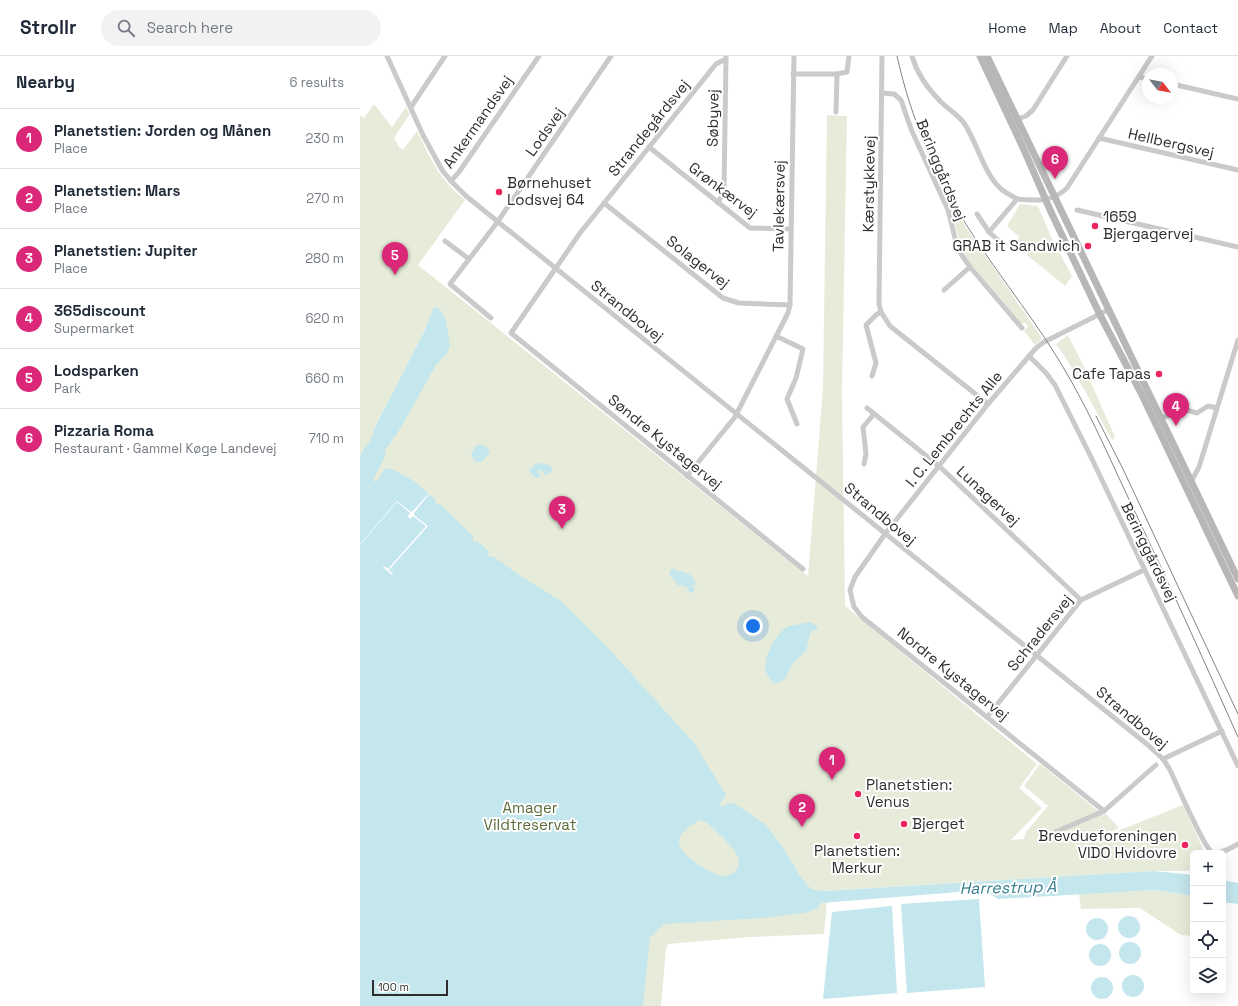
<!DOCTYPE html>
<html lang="en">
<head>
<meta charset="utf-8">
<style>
  body { margin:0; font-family:"Space Grotesk",sans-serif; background:#f2f2f3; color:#1f2937 }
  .controls { position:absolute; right:12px; bottom:12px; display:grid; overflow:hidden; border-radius:6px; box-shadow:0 4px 16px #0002 }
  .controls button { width:36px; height:36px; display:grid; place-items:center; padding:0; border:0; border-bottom:1px solid #e0e1e3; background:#fff; color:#1f2937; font:20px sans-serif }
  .compass { position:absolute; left:782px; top:12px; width:36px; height:36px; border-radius:50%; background:#fff; box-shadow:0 4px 16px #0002; rotate:121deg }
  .scale { position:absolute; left:12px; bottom:10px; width:76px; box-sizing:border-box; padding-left:4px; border:2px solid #2d2d2d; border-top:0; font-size:11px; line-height:14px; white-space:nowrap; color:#2d2d2d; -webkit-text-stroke:3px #fff; paint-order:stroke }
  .you { position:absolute; left:393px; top:570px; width:14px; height:14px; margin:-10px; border:3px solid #fff; border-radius:50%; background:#1a73e8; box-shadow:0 0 0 6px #1a73e833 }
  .badge { display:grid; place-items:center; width:26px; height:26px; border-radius:50%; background:#db2777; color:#fff; font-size:13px; font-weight:700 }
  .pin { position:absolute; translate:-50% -33px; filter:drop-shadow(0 1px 2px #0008) }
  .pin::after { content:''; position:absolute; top:21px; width:14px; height:12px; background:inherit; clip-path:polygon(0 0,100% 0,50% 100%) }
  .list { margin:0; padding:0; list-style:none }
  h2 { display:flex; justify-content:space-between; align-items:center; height:52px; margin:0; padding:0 16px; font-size:17px }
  h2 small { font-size:13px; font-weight:400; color:#747a83 }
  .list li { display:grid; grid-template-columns:26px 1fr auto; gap:12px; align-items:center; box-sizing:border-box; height:60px; padding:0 16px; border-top:1px solid #e0e1e3 }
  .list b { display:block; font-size:15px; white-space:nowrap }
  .list p { margin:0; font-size:13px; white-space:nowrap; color:#747a83 }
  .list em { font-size:13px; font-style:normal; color:#747a83 }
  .icon { flex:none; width:22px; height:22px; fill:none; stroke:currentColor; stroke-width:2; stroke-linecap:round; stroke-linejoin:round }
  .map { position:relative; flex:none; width:878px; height:950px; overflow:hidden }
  header { display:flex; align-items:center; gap:24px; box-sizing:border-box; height:56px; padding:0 20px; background:#fff; border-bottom:1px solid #e0e1e3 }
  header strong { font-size:19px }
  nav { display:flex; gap:22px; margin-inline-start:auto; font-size:14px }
  .search { width:280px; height:36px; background:#f2f2f3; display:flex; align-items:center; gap:10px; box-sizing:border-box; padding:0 14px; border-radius:22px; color:#747a83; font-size:15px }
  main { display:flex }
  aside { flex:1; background:#fff }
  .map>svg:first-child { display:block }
  .green { fill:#e7ecda; fill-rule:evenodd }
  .water { fill:#c4e6ed; fill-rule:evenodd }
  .pier { fill:#fff }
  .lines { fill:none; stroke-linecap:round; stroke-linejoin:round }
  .minor { stroke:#cacaca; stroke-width:5 }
  .secondary { stroke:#b7b7b7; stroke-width:7 }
  .tram { stroke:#828282; stroke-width:1 }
  .poi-dot { fill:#ef245e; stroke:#fff; stroke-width:1.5 }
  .labels { text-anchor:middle; stroke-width:4; stroke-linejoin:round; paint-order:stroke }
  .street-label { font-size:15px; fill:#2d2d2d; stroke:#fff }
  .poi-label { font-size:15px; fill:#2d2d2d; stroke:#fff; text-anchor:start }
  .park-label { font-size:15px; fill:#5b6b38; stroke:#fff }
  .water-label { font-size:16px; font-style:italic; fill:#357d8c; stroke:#fff }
</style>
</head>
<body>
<header>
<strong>Strollr</strong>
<div class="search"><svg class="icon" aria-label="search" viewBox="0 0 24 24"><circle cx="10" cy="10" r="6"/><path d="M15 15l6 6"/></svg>Search here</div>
<nav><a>Home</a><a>Map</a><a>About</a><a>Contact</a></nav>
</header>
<main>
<aside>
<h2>Nearby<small>6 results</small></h2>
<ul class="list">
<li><span class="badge">1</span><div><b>Planetstien: Jorden og Månen</b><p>Place</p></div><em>230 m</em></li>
<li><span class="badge">2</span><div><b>Planetstien: Mars</b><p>Place</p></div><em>270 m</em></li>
<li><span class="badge">3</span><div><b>Planetstien: Jupiter</b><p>Place</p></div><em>280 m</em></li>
<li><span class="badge">4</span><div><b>365discount</b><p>Supermarket</p></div><em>620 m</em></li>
<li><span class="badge">5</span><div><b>Lodsparken</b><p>Park</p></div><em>660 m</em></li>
<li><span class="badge">6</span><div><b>Pizzaria Roma</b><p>Restaurant · Gammel Køge Landevej</p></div><em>710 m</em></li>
</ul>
</aside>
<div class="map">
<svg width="878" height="950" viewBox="0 0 878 950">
  <rect width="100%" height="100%" fill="#fff"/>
  <g class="green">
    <path d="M14 48 32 71 46 51 50 58 34 82 39 91 43 94 57 75C66 93 74 113 89 129 93 134 99 139 105 144L58 209 448 520 463 332 467 59 487 60 482 336 485 550 677 708 659 732 682 752 651 784 664 783 666 776 688 750 664 730 680 708 743 759 746 758 759 772 722 789 823 749 845 797H833V812L828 815H794L462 835 316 867 404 861 467 845 464 878 390 881 308 888 306 892 301 950H0V403L5 391 0 400V59L4 62ZM74 252 80 255 12 383 15 371 64 276Z"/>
    <path d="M589 144 611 179 680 279 682 283 675 289 664 275 668 271 666 267H661L610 207 601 191 594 165 589 152Z"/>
    <path d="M660 148 678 150 692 183 712 220 705 230 667 199V196L656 187 659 181 647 170Z"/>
    <path d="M708 279 724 311 755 381 752 384 725 335 704 299 696 288Z"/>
    <path d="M796 834 833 840V880L821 879 780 852 721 853 719 838Z"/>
  </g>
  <g class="water">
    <path d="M74 251 80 253 86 265 90 289 88 296 76 309 40 373 25 394V401L13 424 16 426 25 413 30 412 54 425 76 444 75 446 78 449 80 448 113 480V485L118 486 129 495 128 501 133 500 156 517 201 545 249 593 334 687 366 739 359 750C364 751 368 747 374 747L406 769 424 793 440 820 451 833 464 835 794 815 833 819V840L796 834 638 843 624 834 461 847 458 852 445 857 403 862 303 868 290 882 283 950H0V400L5 391 11 384 15 371 64 276ZM340 764C346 765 352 771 357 776 365 784 388 803 375 815 372 818 368 820 364 820 356 820 346 813 339 809 313 791 311 780 340 764Z"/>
    <path d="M120 388 127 391 130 395 125 403 118 407 113 403 111 398C113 394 115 389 120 388Z"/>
    <path d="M179 407 189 409 192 413V416L185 419 182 414H181L179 415 180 421 177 422 170 417 169 414 175 408Z"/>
    <path d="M313 513 329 518 335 525 334 526 337 529H332L335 533 333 537 328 536 330 535 325 530 317 529C315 522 308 522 310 514Z"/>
    <path d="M449 566 455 568 458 574 451 575 446 595 433 607 425 623 415 628C411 624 407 620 406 615 402 602 416 578 427 571 434 568 442 568 449 566Z"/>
    <path d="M863 824 878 827V848L863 846Z"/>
    <path d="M619 843 625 931 547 937 541 848Z"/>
    <path d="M532 850 537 937 463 943 472 856Z"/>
    <circle cx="769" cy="871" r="11"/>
    <circle cx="737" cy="873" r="11"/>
    <circle cx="770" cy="897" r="11"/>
    <circle cx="740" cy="899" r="11"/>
    <circle cx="773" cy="930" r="11"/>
    <circle cx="742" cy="932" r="11"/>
  </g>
  <path class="pier" d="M68 438H69L54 457V459L68 470 29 514 33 518 32 519 23 511 24 510 28 513 66 470 53 460 50 463 48 460 50 457 37 446 0 489V488L37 445 51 456 53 455Z"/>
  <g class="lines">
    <g class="minor">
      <path d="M27 0 63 79 82 114 91 125 106 140C333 323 561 506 788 689L803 703 809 712C815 724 844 792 852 796 860 799 871 792 878 788"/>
      <path d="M522 0 519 248 521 256 530 270 628 348"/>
      <path d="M552 0C557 18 568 33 581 46 588 53 598 59 604 67 617 86 624 118 641 133 646 137 652 140 657 143"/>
      <path d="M366 3 356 8 220 177 151 277 443 513"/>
      <path d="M433 18H477L476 56"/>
      <path d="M477 18 487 16 489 0"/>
      <path d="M779 21 788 23"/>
      <path d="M812 28 878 43"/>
      <path d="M522 37 534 38 541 44 551 73 588 154 596 186 601 198 610 211 662 272"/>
      <path d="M51 51 85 0"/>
      <path d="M657 63 666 60 673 54 707 0"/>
      <path d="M739 82 878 114"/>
      <path d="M289 91 390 172 431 173"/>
      <path d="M91 125 99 116 179 0"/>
      <path d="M244 147 363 242 379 247 430 249"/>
      <path d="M358 147 364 135 366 1"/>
      <path d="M717 154 878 191"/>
      <path d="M617 158 629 176 641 187"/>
      <path d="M629 176 657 143C676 145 693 146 707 132L792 0"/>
      <path d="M85 185 109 203"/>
      <path d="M584 234 610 211"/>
      <path d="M131 262 90 228 136 168 251 0"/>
      <path d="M416 280 443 293 436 322 427 343 437 368"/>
      <path d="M669 300 686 317 695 329 732 403 878 710"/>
      <path d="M512 320 516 307 506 269 516 259 521 256"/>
      <path d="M507 352 579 410 721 544"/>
      <path d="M800 363 823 353 837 357 848 350 857 352"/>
      <path d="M504 408 506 398 503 371 514 358"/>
      <path d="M327 420 375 361 428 257 430 249 434 0"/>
      <path d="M831 426 839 411 878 284"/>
      <path d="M627 661 721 544 784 514"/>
      <path d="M803 703 862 675"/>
      <path d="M744 755 502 561 494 551 490 534 495 521 525 478 628 348 676 292 684 286 748 254"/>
      <path d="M691 778 744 755 796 709"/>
    </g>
    <g class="secondary">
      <path d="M620 0 665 96 691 156 740 259 781 337 878 540"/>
      <path d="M627 0 878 523"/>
    </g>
    <g class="tram">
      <path d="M537 0C551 63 576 122 611 176 643 226 681 271 710 323 734 365 753 410 774 454 810 529 844 605 878 681"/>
      <path d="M736 360 763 413 878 658"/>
    </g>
  </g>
  <g class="poi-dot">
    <circle cx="139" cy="136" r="4"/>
    <circle cx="735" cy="170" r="4"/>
    <circle cx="728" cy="190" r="4"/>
    <circle cx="799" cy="318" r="4"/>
    <circle cx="498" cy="738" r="4"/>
    <circle cx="544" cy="768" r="4"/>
    <circle cx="497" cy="780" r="4"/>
    <circle cx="825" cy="789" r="4"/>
  </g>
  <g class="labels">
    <g class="street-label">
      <text transform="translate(353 62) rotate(-89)" y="5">Søbyvej</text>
      <text transform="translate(118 66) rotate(-55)" y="5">Ankermandsvej</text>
      <text transform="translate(289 72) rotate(-51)" y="5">Strandegårdsvej</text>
      <text transform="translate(185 76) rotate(-55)" y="5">Lodsvej</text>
      <text transform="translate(811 87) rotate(13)" y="5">Hellbergsvej</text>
      <text transform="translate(581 114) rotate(68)" y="5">Beringgårdsvej</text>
      <text transform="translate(509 128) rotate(-89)" y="5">Kærstykkevej</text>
      <text transform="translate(363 134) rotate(37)" y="5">Grønkærvej</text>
      <text transform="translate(419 150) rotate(-89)" y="5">Tavlekærsvej</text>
      <text transform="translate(338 206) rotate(38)" y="5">Solagervej</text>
      <text transform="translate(267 255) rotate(39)" y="5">Strandbovej</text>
      <text transform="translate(594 373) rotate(-51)" y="5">I. C. Lembrechts Alle</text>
      <text transform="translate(305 386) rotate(39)" y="5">Søndre Kystagervej</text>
      <text transform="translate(628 440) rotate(43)" y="5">Lunagervej</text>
      <text transform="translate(520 458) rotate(40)" y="5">Strandbovej</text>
      <text transform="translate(789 496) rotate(64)" y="5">Beringgårdsvej</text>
      <text transform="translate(680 577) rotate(-51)" y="5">Schradersvej</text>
      <text transform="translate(593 618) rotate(39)" y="5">Nordre Kystagervej</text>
      <text transform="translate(772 662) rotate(40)" y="5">Strandbovej</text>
    </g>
    <g class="poi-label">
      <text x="147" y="132">Børnehuset<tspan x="147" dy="17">Lodsvej 64</tspan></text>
      <text x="743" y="166">1659<tspan x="743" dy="17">Bjergagervej</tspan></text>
      <text x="720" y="195" text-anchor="end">GRAB it Sandwich</text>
      <text x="791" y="323" text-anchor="end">Cafe Tapas</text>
      <text x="506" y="734">Planetstien:<tspan x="506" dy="17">Venus</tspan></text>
      <text x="552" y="773">Bjerget</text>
      <text x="817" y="785" text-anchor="end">Brevdueforeningen<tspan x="817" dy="17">VIDO Hvidovre</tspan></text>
      <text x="497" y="800" text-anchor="middle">Planetstien:<tspan x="497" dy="17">Merkur</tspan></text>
    </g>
    <g class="park-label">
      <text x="170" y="757">Amager<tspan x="170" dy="17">Vildtreservat</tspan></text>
    </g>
    <g class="water-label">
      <text transform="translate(648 831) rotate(-1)" y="6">Harrestrup Å</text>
    </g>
  </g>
</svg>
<div class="controls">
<button>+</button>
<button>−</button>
<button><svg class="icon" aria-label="locate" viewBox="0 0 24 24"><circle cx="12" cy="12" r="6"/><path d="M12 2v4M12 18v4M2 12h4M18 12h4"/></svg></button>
<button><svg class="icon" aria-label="layers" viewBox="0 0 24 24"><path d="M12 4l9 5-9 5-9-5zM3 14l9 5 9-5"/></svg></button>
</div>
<svg class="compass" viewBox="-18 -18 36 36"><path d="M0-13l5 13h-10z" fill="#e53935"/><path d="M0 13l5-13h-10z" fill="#747a83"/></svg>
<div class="scale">100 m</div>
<div class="you"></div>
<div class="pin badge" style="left:472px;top:724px">1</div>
<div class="pin badge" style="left:442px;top:771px">2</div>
<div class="pin badge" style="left:202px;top:473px">3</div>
<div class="pin badge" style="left:816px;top:370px">4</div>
<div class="pin badge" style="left:35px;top:219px">5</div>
<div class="pin badge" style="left:695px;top:123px">6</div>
</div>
</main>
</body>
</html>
